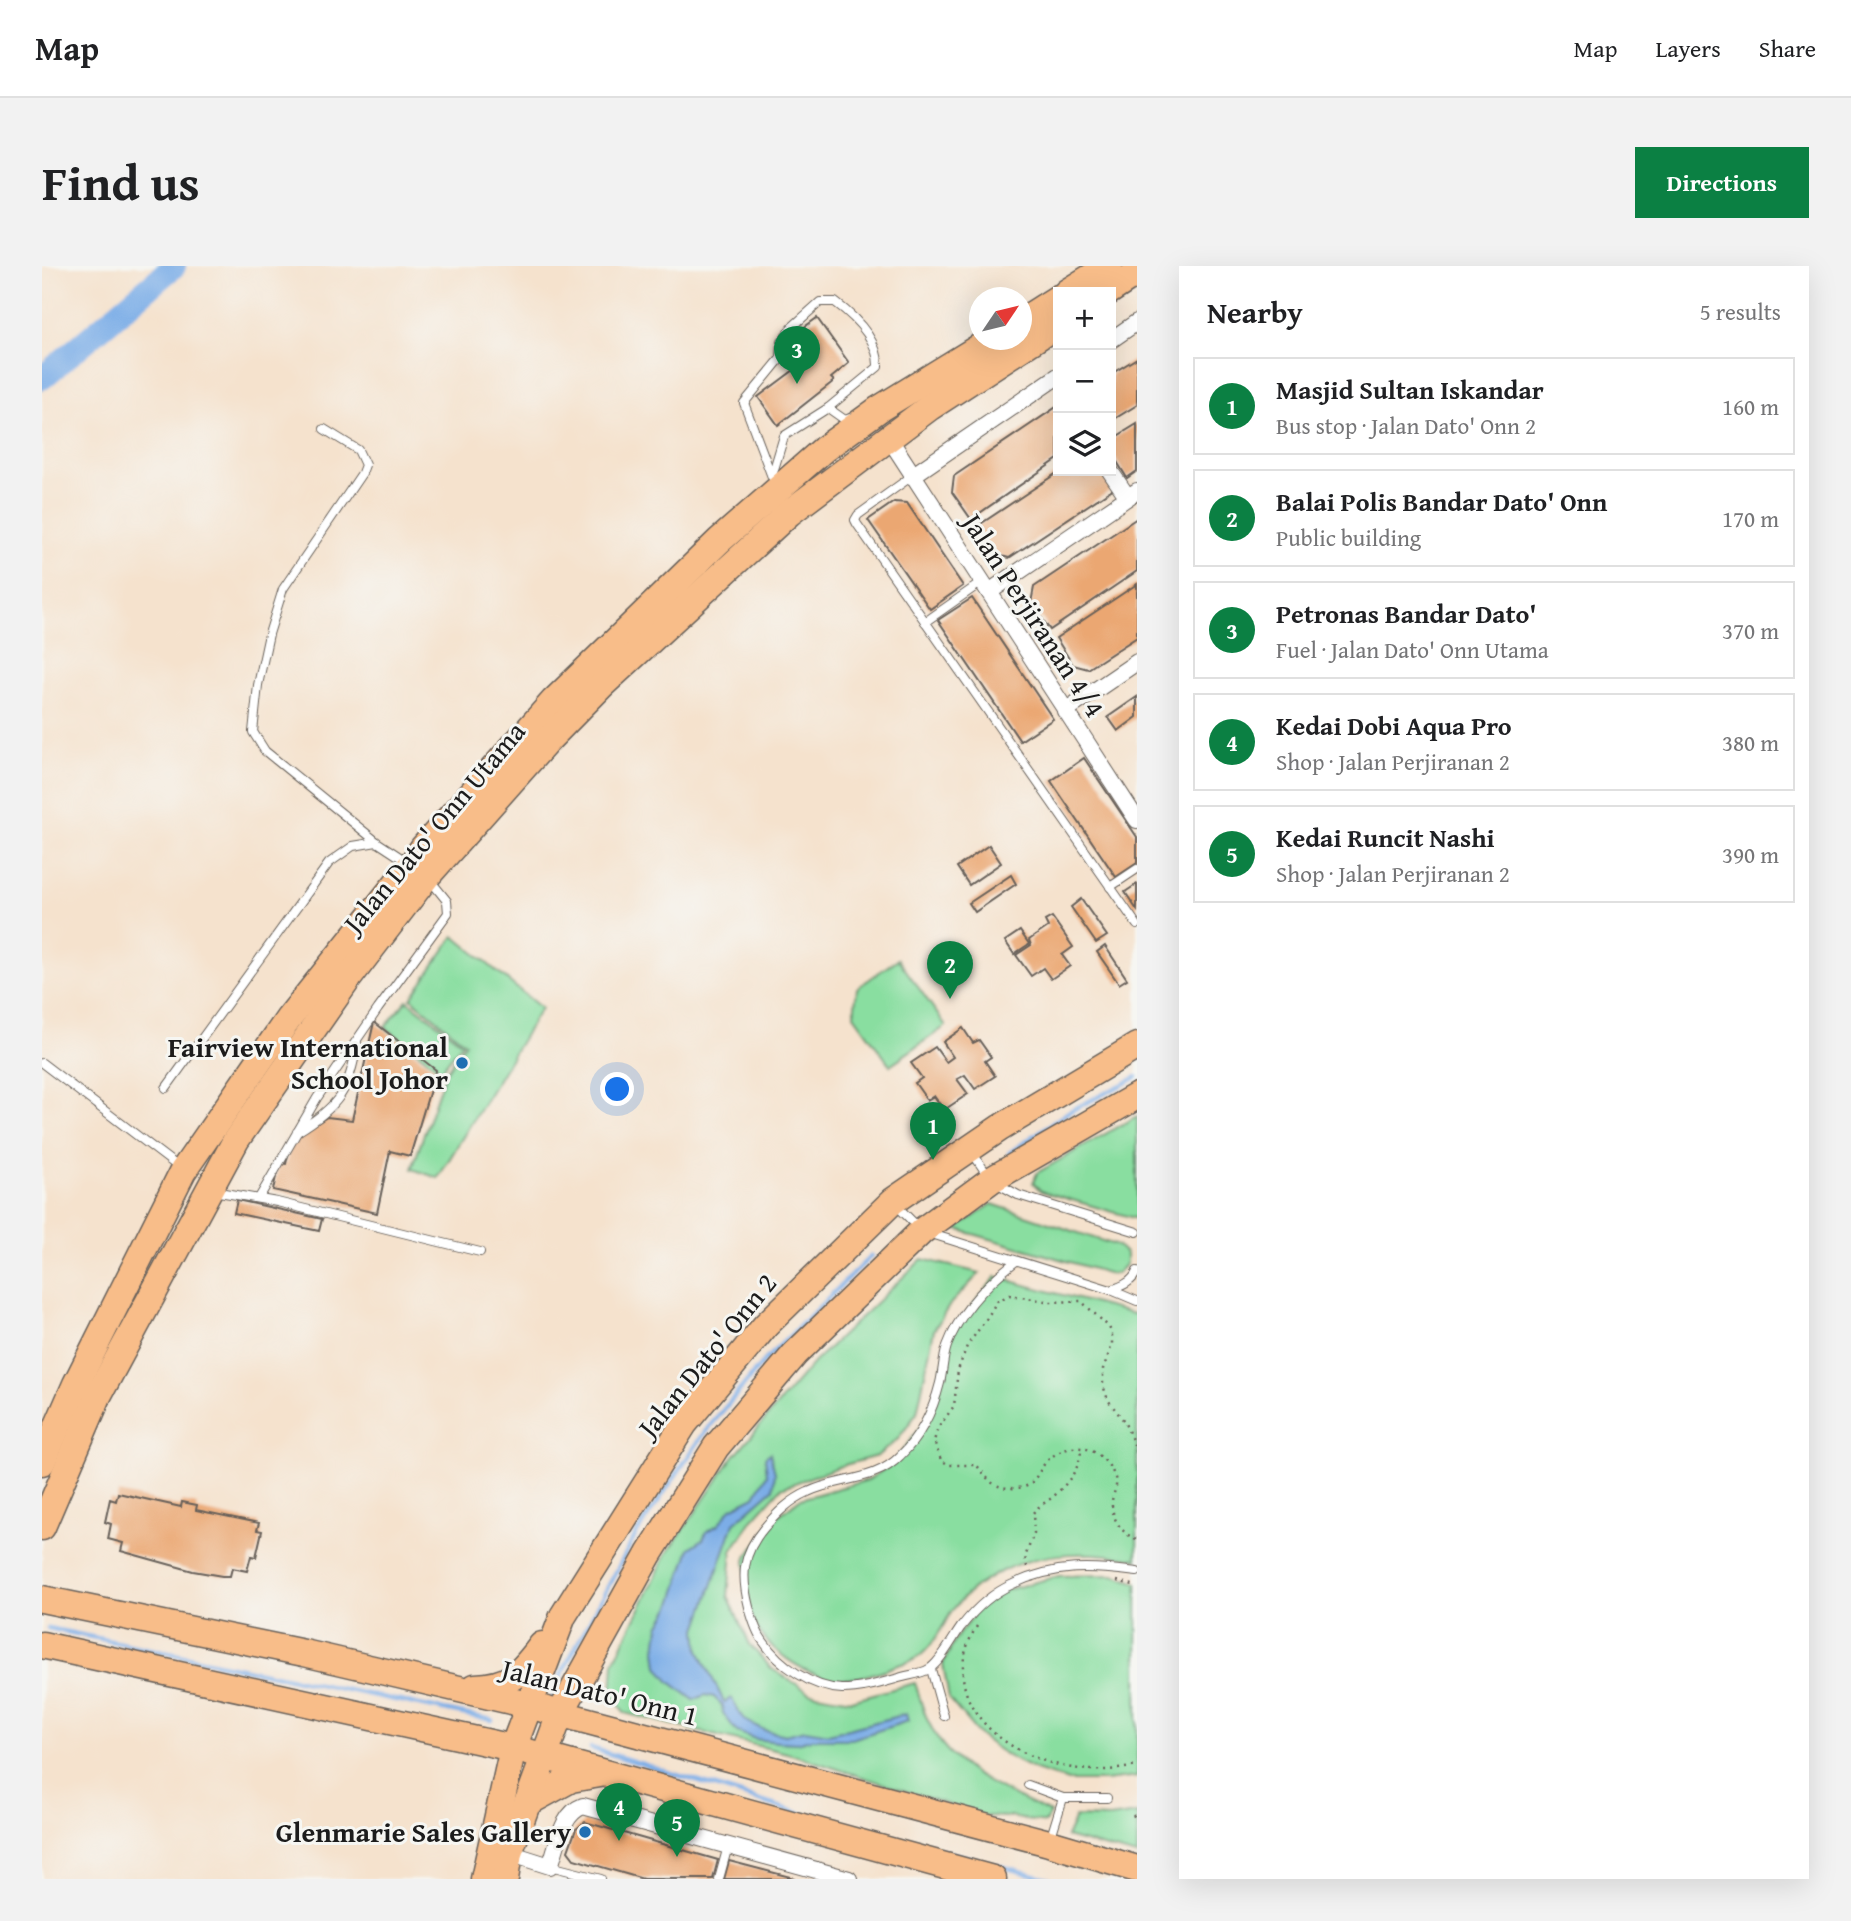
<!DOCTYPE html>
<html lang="en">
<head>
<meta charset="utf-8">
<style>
  body { margin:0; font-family:"Gentium Book Plus",serif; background:#f2f2f2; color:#202124 }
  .controls { position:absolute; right:21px; top:21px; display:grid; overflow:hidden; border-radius:0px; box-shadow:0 7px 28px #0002 }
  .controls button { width:63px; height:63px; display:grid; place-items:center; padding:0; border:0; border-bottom:2px solid #e0e0e0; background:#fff; color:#202124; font:35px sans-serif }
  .compass { position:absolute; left:927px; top:21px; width:63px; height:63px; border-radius:50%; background:#fff; box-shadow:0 7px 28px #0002; rotate:55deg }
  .you { position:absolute; left:576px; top:824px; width:24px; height:24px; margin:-18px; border:5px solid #fff; border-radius:50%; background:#1a73e8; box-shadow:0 0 0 10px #1a73e833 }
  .badge { display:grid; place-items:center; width:46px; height:46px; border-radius:50%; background:#0b8043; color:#fff; font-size:23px; font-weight:700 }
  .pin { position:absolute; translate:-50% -58px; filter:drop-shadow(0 2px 4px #0008) }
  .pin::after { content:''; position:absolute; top:37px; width:24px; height:21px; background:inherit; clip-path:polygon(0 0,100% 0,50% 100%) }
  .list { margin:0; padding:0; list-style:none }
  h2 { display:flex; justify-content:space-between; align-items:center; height:91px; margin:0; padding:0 28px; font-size:30px }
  h2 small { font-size:23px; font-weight:400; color:#757577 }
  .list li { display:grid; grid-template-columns:46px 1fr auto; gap:21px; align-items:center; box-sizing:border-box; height:98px; margin:0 14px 14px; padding:0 14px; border:2px solid #e0e0e0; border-radius:0px }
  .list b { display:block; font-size:26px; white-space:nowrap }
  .list p { margin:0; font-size:23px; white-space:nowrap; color:#757577 }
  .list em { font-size:23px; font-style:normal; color:#757577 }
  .icon { flex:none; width:38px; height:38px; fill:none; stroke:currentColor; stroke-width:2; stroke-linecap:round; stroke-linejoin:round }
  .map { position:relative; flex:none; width:1095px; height:1613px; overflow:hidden; border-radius:0px }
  header { display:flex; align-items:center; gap:42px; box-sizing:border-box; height:98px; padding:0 35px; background:#fff; border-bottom:2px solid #e0e0e0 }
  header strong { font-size:33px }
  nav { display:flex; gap:38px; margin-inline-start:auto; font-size:24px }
  .intro { display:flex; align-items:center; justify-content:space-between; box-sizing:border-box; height:168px; padding:0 42px }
  h1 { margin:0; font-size:49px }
  .button { padding:18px 32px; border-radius:0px; background:#0b8043; color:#fff; font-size:24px; font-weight:700 }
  main { display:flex; gap:42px; padding:0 42px }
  aside { flex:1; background:#fff; border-radius:0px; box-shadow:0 7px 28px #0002 }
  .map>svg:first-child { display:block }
  .green { fill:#89dea0; stroke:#527d5e; stroke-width:2 }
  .water { fill:#7cade7; stroke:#4c6482; stroke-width:2 }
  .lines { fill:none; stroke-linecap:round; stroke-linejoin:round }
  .stream { stroke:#7cade7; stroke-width:4.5 }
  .river { stroke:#7cade7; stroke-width:24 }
  .building { fill:#eba772 }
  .service-casing { stroke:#68615a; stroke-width:10 }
  .minor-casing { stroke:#68615a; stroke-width:18 }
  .primary-casing { stroke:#68615a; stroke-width:29 }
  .path { stroke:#68615a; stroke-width:2.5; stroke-dasharray:2 5; stroke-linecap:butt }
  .service { stroke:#fff; stroke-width:8 }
  .minor { stroke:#fff; stroke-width:16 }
  .primary { stroke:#f8bd89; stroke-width:26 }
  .poi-dot { fill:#1f6fb2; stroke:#f6f6f2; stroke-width:2.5 }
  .labels { text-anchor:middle; stroke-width:6; stroke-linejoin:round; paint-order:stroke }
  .street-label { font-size:28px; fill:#1c1c1c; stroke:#f6f6f2 }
  .poi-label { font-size:28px; font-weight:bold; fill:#1c1c1c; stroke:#f6f6f2; text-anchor:end }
</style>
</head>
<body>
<header>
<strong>Map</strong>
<nav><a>Map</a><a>Layers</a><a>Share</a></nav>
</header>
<div class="intro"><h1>Find us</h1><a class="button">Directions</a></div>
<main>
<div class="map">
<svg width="1095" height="1613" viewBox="0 0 1095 1613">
  <rect width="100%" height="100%" fill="#f6f6f2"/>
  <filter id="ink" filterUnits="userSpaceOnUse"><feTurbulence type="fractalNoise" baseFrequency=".0143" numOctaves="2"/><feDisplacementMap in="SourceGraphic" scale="14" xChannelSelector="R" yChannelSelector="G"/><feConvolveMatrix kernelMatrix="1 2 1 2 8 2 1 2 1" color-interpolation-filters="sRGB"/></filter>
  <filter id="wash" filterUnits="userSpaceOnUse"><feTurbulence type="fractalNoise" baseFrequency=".00686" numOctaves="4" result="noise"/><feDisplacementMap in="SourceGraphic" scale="28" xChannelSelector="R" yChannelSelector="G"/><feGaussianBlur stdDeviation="1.57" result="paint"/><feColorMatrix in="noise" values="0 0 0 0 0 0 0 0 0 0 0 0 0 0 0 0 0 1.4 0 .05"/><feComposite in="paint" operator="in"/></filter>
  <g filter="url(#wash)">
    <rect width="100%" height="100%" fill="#f5e2cd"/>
    <g class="green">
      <path d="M412 670 499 742 396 912 370 903 403 807 423 777 369 732Z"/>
      <path d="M856 693 904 760 848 799 812 749 815 722Z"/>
      <path d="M365 734 420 777 399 804 343 761Z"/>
      <path d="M1095 850V953L999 925 991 917 995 907Z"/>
      <path d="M950 938 1076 980 1084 988V998L1075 1007 1069 1008 914 963Z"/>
      <path d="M880 993 938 1007 909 1037 892 1064 875 1147 856 1173 835 1190 799 1200 739 1222 711 1253 690 1285 686 1330 708 1379 730 1403 769 1427 809 1434 873 1417C878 1431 881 1446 888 1459 910 1505 964 1526 1008 1547L1003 1557 968 1551 942 1550 749 1488 582 1447 570 1427 572 1396 624 1289 691 1191 772 1096Z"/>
      <path d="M954 1011 1095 1049V1293C1048 1285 1003 1284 960 1305 942 1314 926 1325 913 1341 901 1357 893 1380 875 1392 869 1396 858 1398 850 1401 835 1407 815 1413 799 1413 765 1413 717 1380 709 1347 704 1331 705 1311 703 1294L732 1253 758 1233 826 1214 850 1198 886 1151 911 1063Z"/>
      <path d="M1073 1309 1095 1317V1511L1063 1515H1027L993 1504 965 1490 938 1470 907 1433 901 1398 916 1369 937 1342 964 1324 1017 1310Z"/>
      <path d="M1095 1548V1590L1024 1571 1033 1551 1068 1552Z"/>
    </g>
    <path class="water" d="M728 1187 733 1207 731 1223 692 1257 655 1363 657 1385 682 1436 689 1432 702 1454 722 1464 743 1469 763 1464 787 1468 864 1448 866 1455 810 1473H769L754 1477 735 1476 713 1473 695 1466 681 1447 680 1439 672 1431 663 1429 652 1434 627 1415 616 1400 614 1384 617 1360 630 1338 648 1282 661 1273 665 1265 676 1259 689 1242 713 1230 725 1209 723 1191Z"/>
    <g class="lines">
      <g class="stream">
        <path d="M967 887 1026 846 1095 811"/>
        <path d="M6 1362 450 1454"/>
        <path d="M509 1436 520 1407 594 1268 663 1166 722 1095 829 990"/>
        <path d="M549 1482 760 1548"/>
        <path d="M819 1564 1008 1613"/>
      </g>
      <path class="river" d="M0 112 132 0"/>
    </g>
    <g id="blocks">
      <g class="building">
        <path d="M775 52 807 97 789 112 792 115 736 159 716 131 756 101 754 67Z"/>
        <path d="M1095 92V139L1069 155V108Z"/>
        <path d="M1016 140V193L929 253 910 226 912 210Z"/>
        <path d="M1095 158V205L1085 212 1069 186V174Z"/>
        <path d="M1018 205H1061L1072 222 967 292 952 288 934 261Z"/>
        <path d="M852 236 865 237 921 320 888 343 826 254Z"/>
        <path d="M1095 252V305L1008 364 989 337 992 321Z"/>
        <path d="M1095 318V371L1046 403 1031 399 1014 372Z"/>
        <path d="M930 332 1011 453 978 475 896 354Z"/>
        <path d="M1095 431V451L1076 465 1066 451Z"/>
        <path d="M1042 492 1095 571V597L1074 611 1009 515Z"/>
        <path d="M947 579 959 597 927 619 915 601Z"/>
        <path d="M969 609 974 618 933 646 927 637Z"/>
        <path d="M1095 618V644L1083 626Z"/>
        <path d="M1039 633 1065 670 1054 677 1029 641Z"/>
        <path d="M1010 651 1031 681 1020 689 1028 700 1009 713 1001 702 989 710 974 689 989 679 987 674 1006 661 1003 655Z"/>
        <path d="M978 665 987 678 972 688 963 675Z"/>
        <path d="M1063 680 1085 713 1077 718 1055 686Z"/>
        <path d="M332 756 394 804 368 890 348 885 335 947 231 924 237 897 244 898 248 881 258 868 285 851 310 854Z"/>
        <path d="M921 762 931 777 937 774 949 791 943 795 953 810 933 823 923 809 915 813 926 828 902 844 892 830 885 834 873 817 880 812 869 797 893 781 904 796 911 791 901 776Z"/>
        <path d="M195 934 280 953 277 965 192 947Z"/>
        <path d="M76 1227 139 1241 140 1236 155 1239 154 1244 217 1257 215 1264 220 1265 214 1291 209 1290 205 1305 190 1302 188 1310H180L151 1305 79 1285 81 1277 66 1273 69 1258 63 1256 68 1233 74 1235Z"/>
        <path d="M543 1556 676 1594 671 1613H601L532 1593 526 1585 534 1563Z"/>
        <path d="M687 1595 752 1612V1613H682Z"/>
      </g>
    </g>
  </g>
  <g filter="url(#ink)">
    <use href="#blocks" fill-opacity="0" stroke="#68615a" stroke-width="2"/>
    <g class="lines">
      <g class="service-casing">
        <g id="service">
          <path d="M282 163 316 184 323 199 320 207 241 323 227 368 216 419 211 466 223 485 335 576 367 597"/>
          <path d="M730 210 742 170 786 142 803 154 811 151"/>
          <path d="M870 210 816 249 813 254 815 258 1095 659"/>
          <path d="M730 211 702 137 739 92 740 76 749 62 778 36H793C813 51 837 74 836 101L786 142"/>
          <path d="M883 356 940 316"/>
          <path d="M1068 621 1095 603"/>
          <path d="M0 797 139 903"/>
          <path d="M124 822 287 597 311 580 335 576"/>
          <path d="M255 866C296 841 308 825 315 777"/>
          <path d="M930 886 946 910"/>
          <path d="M956 918 976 929 1095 966"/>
          <path d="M171 925 235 936 438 986"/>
          <path d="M217 932 275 832 336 743 406 647 405 635 388 614"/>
          <path d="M854 939 880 965 1069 1024 1095 1035"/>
          <path d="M974 995C944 1018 918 1045 905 1080 901 1092 901 1105 898 1117 891 1145 879 1170 858 1190 833 1216 797 1211 766 1226 748 1234 735 1247 722 1262 700 1288 699 1310 707 1341 710 1352 714 1366 721 1375 737 1399 770 1422 800 1423 819 1423 839 1417 857 1412 866 1409 879 1408 887 1403 898 1397 911 1372 919 1361 933 1343 950 1327 971 1318 1014 1298 1050 1300 1095 1306"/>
          <path d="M1069 1024C1080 1020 1091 1016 1095 1005"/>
          <path d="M889 1403 902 1450"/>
          <path d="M986 1519 1021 1532H1065"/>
          <path d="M1008 1574 1021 1532"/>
          <path d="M508 1600 559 1613"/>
          <path d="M677 1613 686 1580"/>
        </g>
      </g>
      <g class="minor-casing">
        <g id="minor">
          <path d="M1069 74 1095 56"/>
          <path d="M847 172 1095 554"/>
          <path d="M1068 205 1085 230"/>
          <path d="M870 210 1016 110"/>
          <path d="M947 326 1095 225"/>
          <path d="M1023 445 1095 396"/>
          <path d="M643 1568 653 1531"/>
          <path d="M467 1587 508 1600C516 1579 519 1548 541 1540L807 1613"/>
        </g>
      </g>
      <g class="primary-casing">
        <g id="primary">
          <path d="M1025 26 1067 0"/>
          <path d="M1066 26 1095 7"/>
          <path d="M980 55 1016 32"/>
          <path d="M0 1196 34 1118 141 905 247 752 370 598 381 582 512 435 677 275 782 183 837 143 949 74"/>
          <path d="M0 1261 57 1128 194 874 306 713 385 610 505 475 560 419 747 247 888 141 1016 58"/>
          <path d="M0 1333 262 1387 486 1439 1007 1577 1095 1603"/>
          <path d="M0 1379 471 1482 951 1613"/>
          <path d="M433 1421C469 1420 480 1406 500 1379"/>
          <path d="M485 1537 529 1513 558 1508"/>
          <path d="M442 1613 471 1482 521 1350 642 1158 724 1059 851 935 958 862 1095 780"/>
          <path d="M463 1613 467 1587 518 1448 607 1288 674 1181 753 1088 880 965 949 914 1095 830"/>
        </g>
      </g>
      <g class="path">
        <path d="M1095 1186 1082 1155 1066 1134 1061 1119V1103L1070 1079V1068L1067 1061 1039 1035 1009 1036 968 1029 955 1035 945 1052 925 1080 916 1104 912 1140 896 1162 892 1175 899 1194 907 1199H934C940 1204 945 1214 952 1218 960 1223 981 1224 988 1218 995 1212 998 1203 1004 1196 1016 1183 1036 1177 1052 1186 1062 1192 1072 1204 1074 1216 1075 1223 1070 1229 1070 1236 1069 1252 1080 1269 1095 1273"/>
        <path d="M985 1301 983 1291 992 1267 991 1247C997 1239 1005 1236 1012 1230 1026 1217 1039 1201 1039 1183"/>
        <path d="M1075 1315 1095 1320"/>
        <path d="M935 1360C892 1429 954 1486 1021 1500 1045 1506 1070 1505 1095 1500"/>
        <path d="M1091 1549 1095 1554"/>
      </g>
      <use href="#service" class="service"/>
      <use href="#minor" class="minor"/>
      <use href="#primary" class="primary"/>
    </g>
  </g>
  <g class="poi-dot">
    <circle cx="420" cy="797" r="7"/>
    <circle cx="543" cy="1566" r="7"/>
  </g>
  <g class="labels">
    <g class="street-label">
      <text transform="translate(992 349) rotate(57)" y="10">Jalan Perjiranan 4/4</text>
      <text transform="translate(392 561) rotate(-50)" y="10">Jalan Dato' Onn Utama</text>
      <text transform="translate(665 1089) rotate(-51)" y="10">Jalan Dato' Onn 2</text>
      <text transform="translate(558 1426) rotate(14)" y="10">Jalan Dato' Onn 1</text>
    </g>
    <g class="poi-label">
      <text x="406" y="791">Fairview International<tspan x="406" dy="32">School Johor</tspan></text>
      <text x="529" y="1576">Glenmarie Sales Gallery</text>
    </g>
  </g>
</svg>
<div class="controls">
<button>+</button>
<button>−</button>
<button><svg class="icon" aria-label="layers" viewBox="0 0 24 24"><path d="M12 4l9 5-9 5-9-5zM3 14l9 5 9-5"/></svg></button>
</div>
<svg class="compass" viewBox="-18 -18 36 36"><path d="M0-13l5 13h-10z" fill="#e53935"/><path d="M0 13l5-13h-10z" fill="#757577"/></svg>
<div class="you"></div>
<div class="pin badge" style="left:891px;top:894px">1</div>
<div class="pin badge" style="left:908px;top:733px">2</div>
<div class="pin badge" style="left:755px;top:118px">3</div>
<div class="pin badge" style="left:577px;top:1575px">4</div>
<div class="pin badge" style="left:635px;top:1591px">5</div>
</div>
<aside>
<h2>Nearby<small>5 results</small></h2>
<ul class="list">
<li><span class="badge">1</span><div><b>Masjid Sultan Iskandar</b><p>Bus stop · Jalan Dato' Onn 2</p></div><em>160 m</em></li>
<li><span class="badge">2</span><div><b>Balai Polis Bandar Dato' Onn</b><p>Public building</p></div><em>170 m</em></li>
<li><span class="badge">3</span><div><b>Petronas Bandar Dato'</b><p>Fuel · Jalan Dato' Onn Utama</p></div><em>370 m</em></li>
<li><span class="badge">4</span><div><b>Kedai Dobi Aqua Pro</b><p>Shop · Jalan Perjiranan 2</p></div><em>380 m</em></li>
<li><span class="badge">5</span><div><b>Kedai Runcit Nashi</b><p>Shop · Jalan Perjiranan 2</p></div><em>390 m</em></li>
</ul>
</aside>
</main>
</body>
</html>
